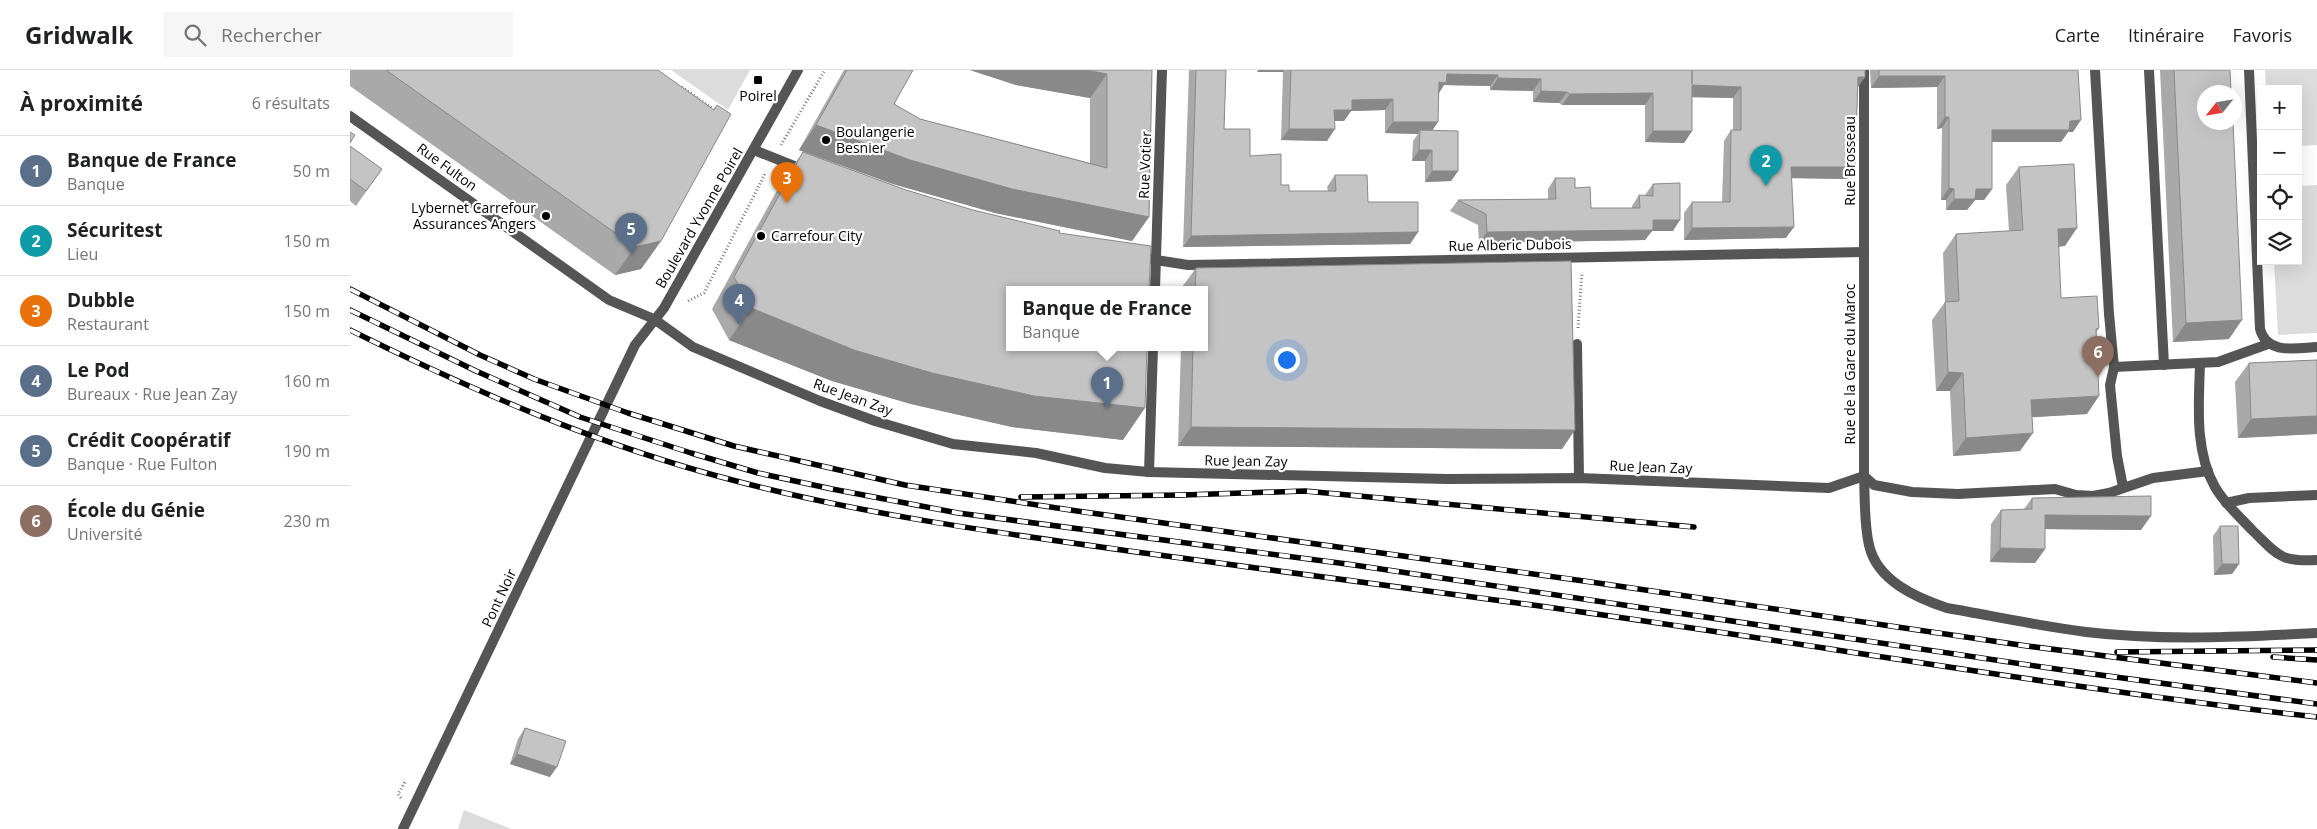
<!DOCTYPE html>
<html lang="fr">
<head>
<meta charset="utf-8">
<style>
  body { margin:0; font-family:"Open Sans",sans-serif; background:#f6f6f6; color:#202124 }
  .controls { position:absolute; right:15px; top:15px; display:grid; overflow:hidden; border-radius:0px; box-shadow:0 5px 20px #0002 }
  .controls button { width:45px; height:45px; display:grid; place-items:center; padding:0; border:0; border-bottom:1px solid #e0e0e0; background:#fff; color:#202124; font:25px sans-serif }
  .compass { position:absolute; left:1847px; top:15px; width:45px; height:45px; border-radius:50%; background:#fff; box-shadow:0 5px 20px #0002; rotate:239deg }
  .you { position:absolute; left:936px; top:289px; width:18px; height:18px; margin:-12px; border:4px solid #fff; border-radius:50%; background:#1a73e8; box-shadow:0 0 0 8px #1a73e833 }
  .badge { display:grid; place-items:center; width:32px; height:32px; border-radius:50%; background:#2563eb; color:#fff; font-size:16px; font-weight:700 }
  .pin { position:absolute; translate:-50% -41px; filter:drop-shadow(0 1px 2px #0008) }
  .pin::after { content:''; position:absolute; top:26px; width:18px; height:15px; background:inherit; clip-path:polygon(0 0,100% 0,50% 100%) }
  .popup { position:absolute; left:656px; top:216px; width:202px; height:65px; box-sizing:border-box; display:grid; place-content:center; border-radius:0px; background:#fff; filter:drop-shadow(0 1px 4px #0005); font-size:16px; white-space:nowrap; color:#757577 }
  .popup b { font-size:19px; color:#202124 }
  .popup::after { content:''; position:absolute; left:50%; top:100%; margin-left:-10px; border:10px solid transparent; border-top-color:#fff }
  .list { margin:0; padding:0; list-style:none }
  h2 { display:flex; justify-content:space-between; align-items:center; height:65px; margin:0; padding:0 20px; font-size:21px }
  h2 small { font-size:16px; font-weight:400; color:#757577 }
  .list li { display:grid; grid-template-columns:32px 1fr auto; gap:15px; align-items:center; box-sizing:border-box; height:70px; padding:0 20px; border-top:1px solid #e0e0e0 }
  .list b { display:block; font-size:19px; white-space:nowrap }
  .list p { margin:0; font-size:16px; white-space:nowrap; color:#757577 }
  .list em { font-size:16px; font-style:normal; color:#757577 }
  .icon { flex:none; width:28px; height:28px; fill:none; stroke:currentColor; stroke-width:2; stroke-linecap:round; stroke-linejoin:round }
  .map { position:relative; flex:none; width:1967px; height:759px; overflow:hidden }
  header { display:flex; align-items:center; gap:30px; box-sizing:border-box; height:70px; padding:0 25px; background:#fff; border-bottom:1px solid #e0e0e0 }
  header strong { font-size:24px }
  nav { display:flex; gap:28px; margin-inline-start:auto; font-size:18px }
  .search { width:350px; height:45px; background:#f6f6f6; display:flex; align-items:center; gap:12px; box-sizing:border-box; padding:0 18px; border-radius:0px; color:#757577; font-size:19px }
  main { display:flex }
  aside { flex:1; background:#fff }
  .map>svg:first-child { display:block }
  .green { fill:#dcdcdc }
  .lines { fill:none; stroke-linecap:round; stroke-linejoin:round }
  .path { stroke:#777; stroke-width:3; stroke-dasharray:1 2.5; stroke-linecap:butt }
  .service { stroke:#555; stroke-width:10 }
  .minor { stroke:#555; stroke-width:10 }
  .tertiary { stroke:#555; stroke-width:10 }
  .rail-casing { stroke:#000; stroke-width:5.5 }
  .rail { stroke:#fff; stroke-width:4; stroke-dasharray:11; stroke-linecap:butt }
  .wall { fill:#a9a9a9 }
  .shaded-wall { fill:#898989 }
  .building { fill:#c4c4c4; stroke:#898989 }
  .poi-dot { fill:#000; stroke:#fff; stroke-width:2 }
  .labels { text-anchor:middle; stroke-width:4.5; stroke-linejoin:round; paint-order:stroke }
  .poi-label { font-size:14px; fill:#000; stroke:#fff; text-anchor:start }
  .street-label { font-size:14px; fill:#000; stroke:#fff }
</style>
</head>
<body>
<header>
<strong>Gridwalk</strong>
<div class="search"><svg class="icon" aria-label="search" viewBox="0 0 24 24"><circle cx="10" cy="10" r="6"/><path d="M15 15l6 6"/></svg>Rechercher</div>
<nav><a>Carte</a><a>Itinéraire</a><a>Favoris</a></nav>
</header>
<main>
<aside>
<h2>À proximité<small>6 résultats</small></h2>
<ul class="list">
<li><span class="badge" style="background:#5c6f8a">1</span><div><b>Banque de France</b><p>Banque</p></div><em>50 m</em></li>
<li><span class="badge" style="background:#0f9aa8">2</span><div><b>Sécuritest</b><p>Lieu</p></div><em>150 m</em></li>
<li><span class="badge" style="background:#e8710a">3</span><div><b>Dubble</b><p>Restaurant</p></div><em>150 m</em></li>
<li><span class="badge" style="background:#5c6f8a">4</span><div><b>Le Pod</b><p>Bureaux · Rue Jean Zay</p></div><em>160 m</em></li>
<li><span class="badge" style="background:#5c6f8a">5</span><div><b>Crédit Coopératif</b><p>Banque · Rue Fulton</p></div><em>190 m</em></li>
<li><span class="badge" style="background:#8d6e63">6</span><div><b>École du Génie</b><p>Université</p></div><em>230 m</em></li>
</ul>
</aside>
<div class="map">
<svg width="1967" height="759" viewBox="0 0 1967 759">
  <rect width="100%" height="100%" fill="#fff"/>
  <g class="green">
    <path d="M321 0H400L378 40Z"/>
    <path d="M1915 0H1967V75L1948 76V19H1916Z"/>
    <path d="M1967 115V263L1928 265 1924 191H1948V116Z"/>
    <path d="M114 740 161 759H108Z"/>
  </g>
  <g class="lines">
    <g class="path">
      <path d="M332 17 366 41"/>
      <path d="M431 75 475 0"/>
      <path d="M338 231 354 223 416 102"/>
      <path d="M1228 258 1232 202"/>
      <path d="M51 728 48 724 55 712"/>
    </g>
    <g class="service">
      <path d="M1745 0 1759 244 1764 297 1760 315 1767 386 1773 417"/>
      <path d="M1799 0 1814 295"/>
      <path d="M1899 0 1910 259C1917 285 1946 278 1967 277"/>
      <path d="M1850 293C1849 333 1844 380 1865 417 1874 433 1889 446 1902 460 1928 485 1929 492 1967 490"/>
      <path d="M1764 297 1868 292 1918 274"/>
      <path d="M1514 406C1515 428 1514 454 1519 475 1527 511 1567 528 1597 538 1643 546 1689 556 1736 562 1812 571 1891 567 1967 563"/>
      <path d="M1514 406 1524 415 1562 422 1608 424 1705 419 1726 425 1743 426 1759 423 1803 408 1858 401"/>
      <path d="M1876 433 1899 428 1967 425"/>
    </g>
    <g class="minor">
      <path d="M0 46 259 230 304 249 343 277 470 331 525 351 603 374 686 383 755 398 799 402 1097 409 1229 408 1479 418 1514 406V0"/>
      <path d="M404 80 454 100"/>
      <path d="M787 187 838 195 1514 182"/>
      <path d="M805 219 812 0"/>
      <path d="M1227 274 1229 408"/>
      <path d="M799 402 803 277"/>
    </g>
    <path class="tertiary" d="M53 759 285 275 314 238 448 0"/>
    <g class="rail-casing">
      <g id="rail">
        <path d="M0 219 130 285 184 309 278 343 384 376 555 415 727 441 1234 511 1677 576 1967 613"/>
        <path d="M0 240 126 301 230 347 341 383 408 403 482 419 608 443 997 494 1713 600 1967 634"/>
        <path d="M0 260C125 322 251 376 386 411 520 446 657 464 794 483 921 500 1048 517 1175 534 1439 570 1702 617 1967 647"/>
        <path d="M671 427 833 425 955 421 1344 457"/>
        <path d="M1767 582 1967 580"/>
        <path d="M1923 587 1967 590"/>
      </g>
    </g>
    <use href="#rail" class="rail"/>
  </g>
  <g class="wall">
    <path d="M0 0H308L364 40 311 171 291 199 265 205 0 16Z"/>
    <path d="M494 0H563L544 34 570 49 740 93V28L666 15 620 0H802L799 147 782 171 645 143 543 114 449 80Z"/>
    <path d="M839 0H876L874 59 931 115 939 121H978L977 117 985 105 1018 132 1068 162 1060 174 833 177Z"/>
    <path d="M908 0H1303L1515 7 1507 18 1497 109 1441 108 1436 168 1334 170V143L1342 132H1372L1374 71 1381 60H1383V28L1342 27V61L1334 73 1295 72V35H1212L1209 33 1183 32V21L1140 20V16L1094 15 1089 23 1082 60 1108 101 1101 111 1075 112V91H1062L1063 71 1068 64 1035 63V40L1001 41 994 51H984L977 71 931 70 933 2H907Z"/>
    <path d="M1520 0H1643L1723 62H1718L1711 72H1642V119L1634 130H1625L1617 140H1596V130H1591L1592 58 1587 59V17L1521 18Z"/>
    <path d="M1810 0H1880L1879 269 1823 272Z"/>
    <path d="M0 76 32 99 6 136 0 131Z"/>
    <path d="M453 82 556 120 623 140 709 163 773 370 662 357 561 334 482 311 379 270 362 239 431 113Z"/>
    <path d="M1669 97 1715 176 1708 177 1711 228 1749 258 1746 263 1737 344 1682 347 1670 381 1603 386 1600 321H1586L1582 250 1595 232 1593 183 1606 164 1659 161 1656 115Z"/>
    <path d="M1205 108 1225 118 1241 138H1282V136L1289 125H1295L1303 114 1323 161H1302L1295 170 1129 173 1128 155 1100 141 1108 130 1198 129V119Z"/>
    <path d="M846 198 1212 379 828 376 831 277H854V219H832V217Z"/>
    <path d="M1967 290V364L1888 368 1885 312 1899 293Z"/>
    <path d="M1682 428 1791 460 1695 459V479L1685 493 1640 492 1641 454 1651 440 1674 439Z"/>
    <path d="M1870 456 1889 494 1882 504 1864 505 1863 466Z"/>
    <path d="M175 658 200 707 160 694 168 669Z"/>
  </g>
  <g class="shaded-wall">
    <path d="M620 0H736L757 4 740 28 666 15Z"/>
    <path d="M909 0H934L933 2H907Z"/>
    <path d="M1097 4 1148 5 1140 16 1094 15 1088 24 1089 12Z"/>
    <path d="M1529 6H1595L1587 17 1521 18Z"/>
    <path d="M1508 7H1515L1507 18Z"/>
    <path d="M1148 8 1191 9 1183 21 1140 20Z"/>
    <path d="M1342 15 1391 17 1383 28 1334 27Z"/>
    <path d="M1191 21 1217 22 1209 33 1183 32Z"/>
    <path d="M1303 23 1295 35H1212L1220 24Z"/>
    <path d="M1043 29 1035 40 1001 41 994 51H976L984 40 1002 30Z"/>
    <path d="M1595 47H1599L1592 58 1587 59Z"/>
    <path d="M1731 50 1723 62H1718L1711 72H1634L1642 60 1720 51Z"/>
    <path d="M1043 52H1088L1080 64 1070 60 1068 64 1035 63Z"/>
    <path d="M466 55 799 147 782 171 645 143 543 114 449 80Z"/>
    <path d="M939 59H985L977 71 931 70Z"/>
    <path d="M1303 61H1342L1334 73 1295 72Z"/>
    <path d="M1069 80H1082L1075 91H1062Z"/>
    <path d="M1441 97H1505L1497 109 1433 108Z"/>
    <path d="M1082 101H1108L1101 111 1075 112Z"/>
    <path d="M1599 118 1604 119 1596 130H1591Z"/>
    <path d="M1626 119H1642L1634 130H1625L1617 140H1596L1604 129Z"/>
    <path d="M1303 150H1330L1323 161H1302L1295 170 1129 173 1137 162Z"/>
    <path d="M1444 157 1436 168 1334 170 1342 158Z"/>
    <path d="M1727 158 1715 176 1695 177 1708 159Z"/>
    <path d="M1068 162 1060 174 833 177 841 166Z"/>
    <path d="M311 171 291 199 265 205 285 177Z"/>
    <path d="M401 238 795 338 773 370 662 357 561 334 482 311 379 270Z"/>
    <path d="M1892 250 1879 269 1823 272 1836 253Z"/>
    <path d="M1598 302 1613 303 1600 321H1586Z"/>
    <path d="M1749 326 1737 344 1668 348 1681 330Z"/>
    <path d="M1967 346V364L1888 368 1901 349Z"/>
    <path d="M841 357 1225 360 1212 379 828 376Z"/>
    <path d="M1683 363 1670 381 1603 386 1616 368Z"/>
    <path d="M1695 445 1801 446 1791 460 1685 459Z"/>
    <path d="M1650 478 1695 479 1685 493 1640 492Z"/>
    <path d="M1872 494H1889L1882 504 1864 505Z"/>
    <path d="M167 684 207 697 200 707 160 694Z"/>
  </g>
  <g class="building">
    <path d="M36 0H308L364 40 367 35 381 44 311 171 285 177Z"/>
    <path d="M497 0H563L544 34 570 49 757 98V4L736 0H802L799 147 662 119 560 90 466 55Z"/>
    <path d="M846 0H876L874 59H900V86L931 84V115H939V121H986L985 105H1017L1018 132H1068V162L841 166Z"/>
    <path d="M941 0H1342V14V0H1515V7H1508L1505 97H1441L1444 157 1342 158V132H1380L1381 60H1391V17L1342 15V61H1303V23L1220 24 1217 22 1191 21V9L1148 8V5L1097 4 1096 13 1089 12 1088 52H1043V29L1002 30V40H984L985 59H939Z"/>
    <path d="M1529 0H1728L1731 50 1720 51 1719 60H1642V119H1626L1625 129H1604V119L1599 118V47H1595V6H1529Z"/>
    <path d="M1824 0H1880L1881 22H1854V52H1883L1892 250 1836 253Z"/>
    <path d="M1070 60 1108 61V101H1082V80H1069Z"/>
    <path d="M0 62 5 65 0 73Z"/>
    <path d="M0 76 32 99 16 121 0 109Z"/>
    <path d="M453 82 556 120 623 140 710 161 709 163 801 176 799 219H660V277H797L795 338 684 326 582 303 504 280 401 238 384 207Z"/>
    <path d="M1724 94 1727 158 1708 159 1711 228 1747 226 1749 258 1746 259 1749 326 1681 330 1683 363 1616 368 1613 303 1598 302 1595 232 1609 231 1606 164 1673 160 1669 97Z"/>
    <path d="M1205 108H1225V118L1240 117 1241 138H1290L1289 125 1303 126V114L1330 113V150H1303V160L1137 162 1136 144 1108 130 1206 129Z"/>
    <path d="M1221 191 1225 360 841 357 843 277H854V219H845L846 198Z"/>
    <path d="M1967 290V346L1901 349 1899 293Z"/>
    <path d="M1801 426V446L1695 445V479L1650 478 1651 440 1682 439V428Z"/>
    <path d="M1870 456H1888L1889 494H1872Z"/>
    <path d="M175 658 216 671 207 697 167 684Z"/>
  </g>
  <g class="poi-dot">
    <rect x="403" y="5" width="10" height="10" rx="2.5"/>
    <circle cx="476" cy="70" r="5"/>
    <circle cx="196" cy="146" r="5"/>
    <circle cx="411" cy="166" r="5"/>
  </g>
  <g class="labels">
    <g class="poi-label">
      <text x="408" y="31" text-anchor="middle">Poirel</text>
      <text x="486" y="67">Boulangerie<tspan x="486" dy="16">Besnier</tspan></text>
      <text x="186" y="143" text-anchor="end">Lybernet Carrefour<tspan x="186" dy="16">Assurances Angers</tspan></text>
      <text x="421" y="171">Carrefour City</text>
    </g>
    <g class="street-label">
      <text transform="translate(1500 91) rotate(-90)" y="5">Rue Brosseau</text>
      <text transform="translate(795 95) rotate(-88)" y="5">Rue Votier</text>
      <text transform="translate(97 97) rotate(36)" y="5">Rue Fulton</text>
      <text transform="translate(349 148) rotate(-60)" y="5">Boulevard Yvonne Poirel</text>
      <text transform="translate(1160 175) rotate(-1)" y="5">Rue Alberic Dubois</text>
      <text transform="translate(1500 294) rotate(-90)" y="5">Rue de la Gare du Maroc</text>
      <text transform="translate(503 327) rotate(20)" y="5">Rue Jean Zay</text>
      <text transform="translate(896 391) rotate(1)" y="5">Rue Jean Zay</text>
      <text transform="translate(1301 397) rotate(2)" y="5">Rue Jean Zay</text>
      <text transform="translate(149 528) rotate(-65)" y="5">Pont Noir</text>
    </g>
  </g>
</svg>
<div class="controls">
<button>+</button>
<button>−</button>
<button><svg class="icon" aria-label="locate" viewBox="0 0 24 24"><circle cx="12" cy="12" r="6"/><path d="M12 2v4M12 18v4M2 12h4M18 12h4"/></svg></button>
<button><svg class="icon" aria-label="layers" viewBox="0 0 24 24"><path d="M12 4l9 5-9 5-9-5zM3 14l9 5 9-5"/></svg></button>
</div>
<svg class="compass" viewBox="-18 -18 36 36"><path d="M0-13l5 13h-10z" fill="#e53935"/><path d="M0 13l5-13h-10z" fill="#757577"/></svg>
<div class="you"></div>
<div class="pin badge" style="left:757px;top:338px;background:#5c6f8a">1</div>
<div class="popup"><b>Banque de France</b>Banque</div>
<div class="pin badge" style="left:1416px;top:116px;background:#0f9aa8">2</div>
<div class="pin badge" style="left:437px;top:133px;background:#e8710a">3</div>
<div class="pin badge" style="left:389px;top:255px;background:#5c6f8a">4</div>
<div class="pin badge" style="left:281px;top:184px;background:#5c6f8a">5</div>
<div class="pin badge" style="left:1748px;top:307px;background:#8d6e63">6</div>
</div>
</main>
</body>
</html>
